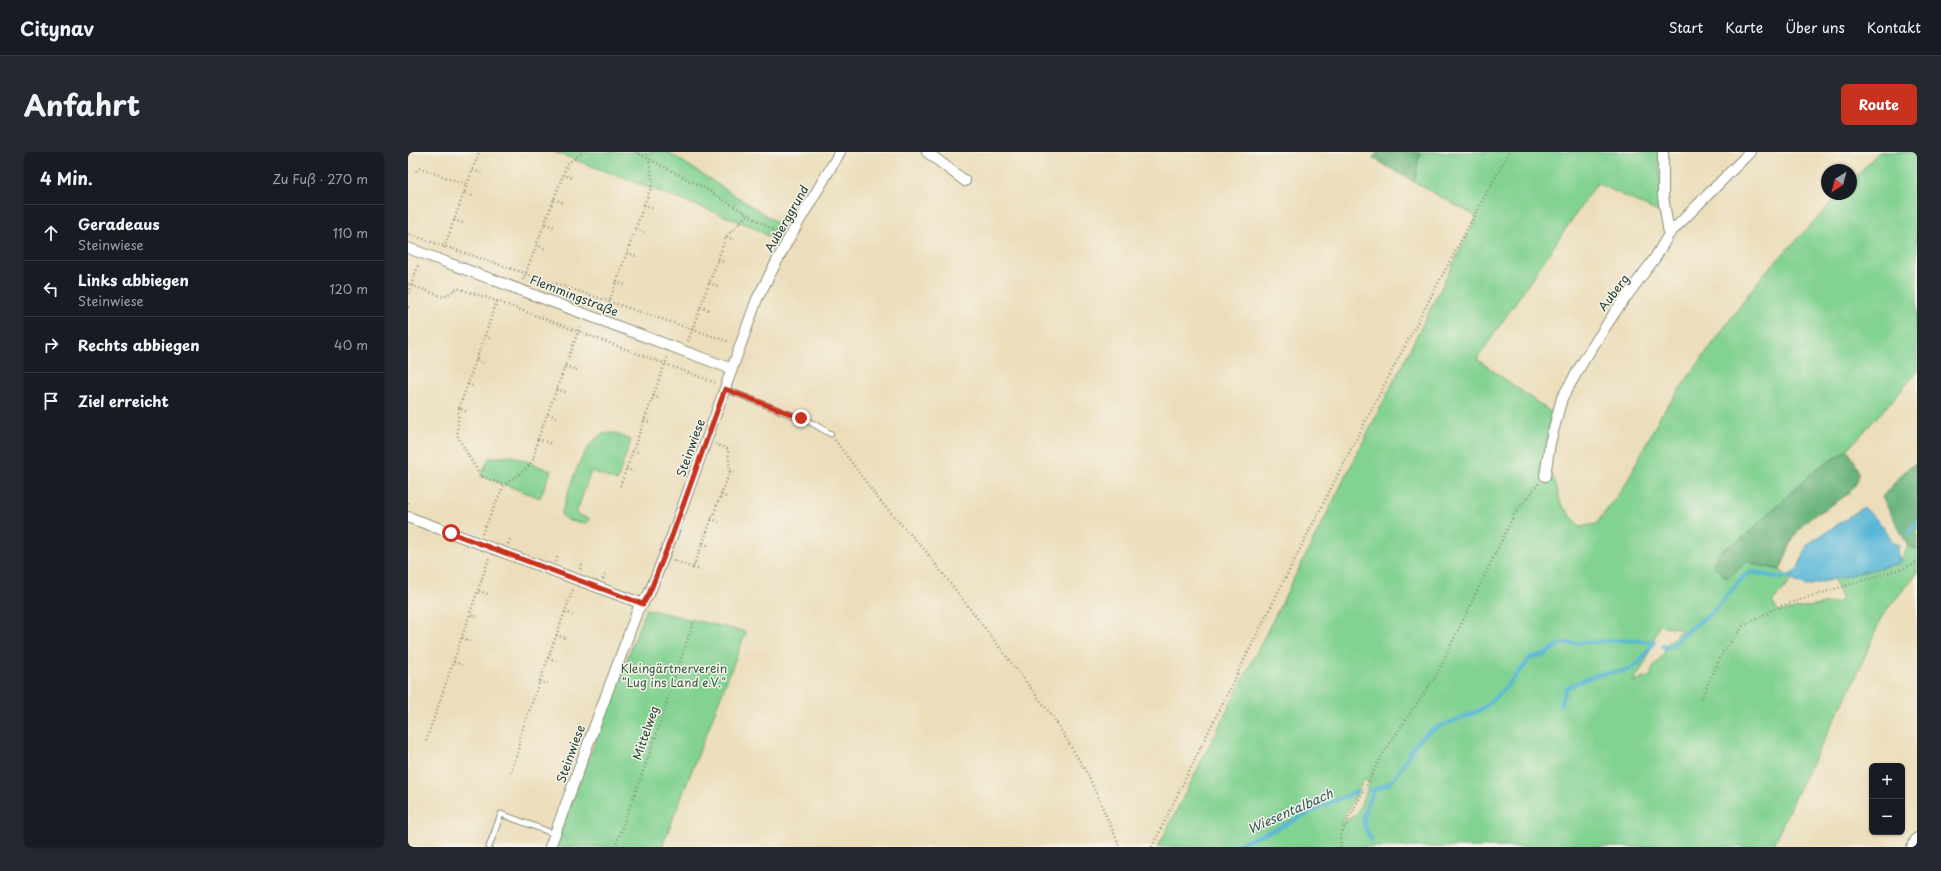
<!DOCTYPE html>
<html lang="de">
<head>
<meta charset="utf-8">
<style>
  body { margin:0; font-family:"Playpen Sans",sans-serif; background:#242831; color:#f1f3f6 }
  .controls { position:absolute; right:12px; bottom:12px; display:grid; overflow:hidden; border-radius:6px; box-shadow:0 1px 3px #0004 }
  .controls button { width:36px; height:36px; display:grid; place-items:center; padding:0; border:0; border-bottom:1px solid #363941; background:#171b24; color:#f1f3f6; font:20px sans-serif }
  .compass { position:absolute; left:1413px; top:12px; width:36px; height:36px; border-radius:50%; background:#171b24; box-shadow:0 1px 3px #0004; rotate:216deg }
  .stop { position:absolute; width:12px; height:12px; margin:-9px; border:3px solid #c8321e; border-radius:50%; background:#fff }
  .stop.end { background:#c8321e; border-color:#fff; box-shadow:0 1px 4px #0008 }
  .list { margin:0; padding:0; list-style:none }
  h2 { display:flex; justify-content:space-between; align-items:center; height:52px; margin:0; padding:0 16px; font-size:17px }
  h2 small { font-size:13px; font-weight:400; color:#9ea1a6 }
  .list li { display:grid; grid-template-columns:26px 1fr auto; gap:12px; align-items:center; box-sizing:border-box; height:56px; padding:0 16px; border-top:1px solid #363941 }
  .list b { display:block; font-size:15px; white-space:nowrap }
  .list p { margin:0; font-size:13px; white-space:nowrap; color:#9ea1a6 }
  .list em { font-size:13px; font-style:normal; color:#9ea1a6 }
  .icon { flex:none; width:22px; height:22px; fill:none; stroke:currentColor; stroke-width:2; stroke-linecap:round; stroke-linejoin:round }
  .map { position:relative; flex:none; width:1509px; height:695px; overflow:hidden; border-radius:6px }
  header { display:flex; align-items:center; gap:24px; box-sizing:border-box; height:56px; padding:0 20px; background:#171b24; border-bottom:1px solid #363941 }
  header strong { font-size:19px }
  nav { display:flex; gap:22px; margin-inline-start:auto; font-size:14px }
  .intro { display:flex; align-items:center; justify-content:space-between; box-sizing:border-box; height:96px; padding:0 24px }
  h1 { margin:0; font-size:28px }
  .button { padding:10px 18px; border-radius:6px; background:#c8321e; color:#fff; font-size:14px; font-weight:700 }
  main { display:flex; gap:24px; padding:0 24px }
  aside { flex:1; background:#171b24; border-radius:6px; box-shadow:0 1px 3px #0004 }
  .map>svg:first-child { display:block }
  .green { fill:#82d292; stroke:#508863; fill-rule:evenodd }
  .forest { fill:#69b47c; stroke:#447858 }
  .water { fill:#59b7d7; stroke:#3c7a86 }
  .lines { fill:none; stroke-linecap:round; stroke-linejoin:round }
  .stream { stroke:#59b7d7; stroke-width:4 }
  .service-casing { stroke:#868e78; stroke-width:7 }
  .minor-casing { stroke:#868e78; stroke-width:12 }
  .path { stroke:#868e78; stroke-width:2.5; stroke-dasharray:1 3; stroke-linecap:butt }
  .service { stroke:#fff; stroke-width:5 }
  .minor { stroke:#fff; stroke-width:10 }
  .route { stroke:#c8321e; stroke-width:5 }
  .labels { text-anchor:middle; stroke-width:3; stroke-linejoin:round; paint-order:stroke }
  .street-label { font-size:12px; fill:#1f3d34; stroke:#f7f3e8 }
  .park-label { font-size:12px; fill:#335b47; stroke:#f7f3e8 }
  .water-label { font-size:13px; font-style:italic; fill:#2e5c5d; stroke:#f7f3e8 }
</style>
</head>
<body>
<header>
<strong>Citynav</strong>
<nav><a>Start</a><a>Karte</a><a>Über uns</a><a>Kontakt</a></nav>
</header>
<div class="intro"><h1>Anfahrt</h1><a class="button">Route</a></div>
<main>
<aside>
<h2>4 Min.<small>Zu Fuß · 270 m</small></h2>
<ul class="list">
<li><svg class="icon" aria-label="ahead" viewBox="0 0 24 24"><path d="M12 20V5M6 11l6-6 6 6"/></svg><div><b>Geradeaus</b><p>Steinwiese</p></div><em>110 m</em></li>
<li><svg class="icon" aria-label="left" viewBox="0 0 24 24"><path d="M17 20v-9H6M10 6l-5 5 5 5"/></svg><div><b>Links abbiegen</b><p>Steinwiese</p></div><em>120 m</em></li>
<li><svg class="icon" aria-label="right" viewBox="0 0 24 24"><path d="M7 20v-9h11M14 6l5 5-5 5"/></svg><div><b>Rechts abbiegen</b></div><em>40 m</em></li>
<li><svg class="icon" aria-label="arrive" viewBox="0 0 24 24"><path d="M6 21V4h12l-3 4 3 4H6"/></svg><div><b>Ziel erreicht</b></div></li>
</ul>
</aside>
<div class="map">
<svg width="1509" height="695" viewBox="0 0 1509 695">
  <rect width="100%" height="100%" fill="#f7f3e8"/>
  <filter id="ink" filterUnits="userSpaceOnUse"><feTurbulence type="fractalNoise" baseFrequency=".025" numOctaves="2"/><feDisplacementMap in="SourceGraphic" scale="8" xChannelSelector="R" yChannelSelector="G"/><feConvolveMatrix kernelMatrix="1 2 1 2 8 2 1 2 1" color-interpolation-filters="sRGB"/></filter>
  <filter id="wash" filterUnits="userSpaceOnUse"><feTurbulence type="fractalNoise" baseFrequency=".012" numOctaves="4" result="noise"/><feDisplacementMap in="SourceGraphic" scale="16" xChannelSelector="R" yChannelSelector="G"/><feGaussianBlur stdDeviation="0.9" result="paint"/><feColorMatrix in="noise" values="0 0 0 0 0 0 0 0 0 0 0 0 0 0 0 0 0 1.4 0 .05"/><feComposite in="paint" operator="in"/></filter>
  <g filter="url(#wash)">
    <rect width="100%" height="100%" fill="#ecdebb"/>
    <g class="green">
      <path d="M146 0H260L374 74 368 89 343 74Z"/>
      <path d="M1012 0H1250L1254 62 1189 31 1069 207 1144 261 1134 318 1146 327 1153 352 1172 375 1188 372 1216 335 1253 263 1353 125 1432 42H1443V30L1471 0H1509V221L1439 298 1406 319 1335 386 1312 400 1339 410 1372 418 1384 428 1364 450 1371 460 1434 449 1426 427 1492 411 1500 394 1509 397V421L1474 464 1446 530 1385 648 1365 695H750L1069 65 1006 30ZM1251 473 1274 477 1259 492 1255 503 1244 517 1243 524 1225 530 1237 511ZM956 628 962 631 949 661 932 673Z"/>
      <path d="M207 281 223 288 209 329 183 319 168 362 182 367 179 371 161 369 153 363C160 342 173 291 195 282 199 281 204 281 207 281Z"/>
      <path d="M105 304 143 319 132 346 73 324 81 306Z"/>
      <path d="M238 457 338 480 254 695H147Z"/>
    </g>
    <g class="forest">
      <path d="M969 0H1012L1006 30 965 6Z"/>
      <path d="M1439 298C1475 343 1414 349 1392 376 1383 387 1378 405 1372 418L1339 410 1319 426 1305 413 1311 400 1335 386 1406 319Z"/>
      <path d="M1509 310V397L1500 394 1474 345 1498 318Z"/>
    </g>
    <path class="water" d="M1456 355 1476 375 1487 393 1489 391 1492 394 1490 396 1492 411 1398 434 1384 428 1380 424 1389 418 1400 392Z"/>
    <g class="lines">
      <g class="stream">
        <path d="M1500 382 1509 370"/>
        <path d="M1255 494 1261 496 1277 480 1303 462 1336 424 1344 420 1372 426 1380 424"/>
        <path d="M1152 553 1159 535 1188 523 1220 518 1232 510 1246 490"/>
        <path d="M961 639C1001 629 989 609 1012 587 1030 570 1055 569 1075 556 1089 546 1113 519 1123 505L1136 503 1152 492 1218 488 1246 490"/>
        <path d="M964 688C949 667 956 658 967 637"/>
        <path d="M824 695 870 676 919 652 948 640"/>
      </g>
    </g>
  </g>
  <g filter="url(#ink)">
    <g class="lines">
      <g class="service-casing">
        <g id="service">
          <path d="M317 237 404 271 423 282"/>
          <path d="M81 695 93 662 147 682"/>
        </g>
      </g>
      <g class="minor-casing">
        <g id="minor">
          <path d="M519 0 557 29"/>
          <path d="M1255 0V44L1261 82"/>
          <path d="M0 96 324 217"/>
          <path d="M1137 324 1142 291 1154 246 1176 208 1207 160 1247 106 1261 82 1342 0"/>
          <path d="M0 365 235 452"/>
          <path d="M142 695 230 457 241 442 264 384 349 147 380 88 432 0"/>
          <path d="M1504 695 1509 686"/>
        </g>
      </g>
      <g class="path">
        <path d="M228 0 296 36 372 82"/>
        <path d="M65 18 73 21"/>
        <path d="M8 19 12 16 59 33"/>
        <path d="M155 23 159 12 175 0"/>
        <path d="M56 41 65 44"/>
        <path d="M146 47 155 51"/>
        <path d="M236 53 245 31 241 7"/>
        <path d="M46 68 55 71"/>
        <path d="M137 72 146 75"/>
        <path d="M228 77 236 80"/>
        <path d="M0 82 322 190"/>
        <path d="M318 85 327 88"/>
        <path d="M128 93 138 97"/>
        <path d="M36 96 71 0"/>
        <path d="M219 101 228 104"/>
        <path d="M310 108 318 111"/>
        <path d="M115 128 155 23 164 26"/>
        <path d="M208 130 217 133"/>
        <path d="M301 131 310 134"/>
        <path d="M0 132 36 145 49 136 89 149 308 231"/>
        <path d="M0 141 11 111"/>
        <path d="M0 155 3 156"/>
        <path d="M292 155 301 158"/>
        <path d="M198 159 236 53 245 56"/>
        <path d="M77 184 84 187"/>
        <path d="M280 189 318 85 339 63"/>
        <path d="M68 208 76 211"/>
        <path d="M157 214 169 218"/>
        <path d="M60 232 67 235"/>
        <path d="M149 237 160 241"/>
        <path d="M245 244 252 247"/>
        <path d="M51 256 49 283 61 305 73 324 96 333"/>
        <path d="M58 259 51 256 89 149"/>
        <path d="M140 262 151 266"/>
        <path d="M236 268 243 271"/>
        <path d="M427 288 471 348 516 397 645 565 680 623 712 695"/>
        <path d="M142 291 130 287 173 172"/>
        <path d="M225 298 232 301"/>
        <path d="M218 317 226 319"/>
        <path d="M322 319 329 321"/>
        <path d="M212 334 260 204"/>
        <path d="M313 343 320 346"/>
        <path d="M0 351 1 348"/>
        <path d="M303 367 311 370"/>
        <path d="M74 382 96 333 119 316 125 308 130 287"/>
        <path d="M295 391 302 394"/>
        <path d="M100 392 103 385"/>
        <path d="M265 408 285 416 322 319 320 297 307 292"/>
        <path d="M148 410 150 403"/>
        <path d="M285 416 293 418"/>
        <path d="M172 417 174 412"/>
        <path d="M195 427 198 420"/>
        <path d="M71 439 80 442"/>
        <path d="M157 460 165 463"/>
        <path d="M63 463 71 465"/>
        <path d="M148 483 157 486"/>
        <path d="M54 486 62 489"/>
        <path d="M140 506 148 509"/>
        <path d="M46 510 54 513"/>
        <path d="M131 529 140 532"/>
        <path d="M1293 547 1315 500 1335 474 1372 454 1502 414 1509 409"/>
        <path d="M18 589 81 406"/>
        <path d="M103 620 110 600 112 584 165 437"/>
        <path d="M207 695 244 595 285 471"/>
        <path d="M744 695C858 461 976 228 1101 0"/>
        <path d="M933 695 932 684 974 603 1029 522 1106 363 1131 331"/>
      </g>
      <use href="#service" class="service"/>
      <use href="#minor" class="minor"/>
    </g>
  </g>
  <g class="lines" filter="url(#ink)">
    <path class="route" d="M43 381 235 452 241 442 264 384 317 237 393 266"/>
  </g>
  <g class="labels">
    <g class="street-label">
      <text transform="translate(379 67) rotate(-60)" y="4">Auberggrund</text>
      <text transform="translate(1206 141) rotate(-53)" y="4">Auberg</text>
      <text transform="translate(166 144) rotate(21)" y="4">Flemmingstraße</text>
      <text transform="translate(283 296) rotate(-70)" y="4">Steinwiese</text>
      <text transform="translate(238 581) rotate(-71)" y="4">Mittelweg</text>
      <text transform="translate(163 602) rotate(-70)" y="4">Steinwiese</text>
    </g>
    <g class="park-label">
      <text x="266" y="521">Kleingärtnerverein<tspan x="266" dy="14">"Lug ins Land e.V."</tspan></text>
    </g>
    <g class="water-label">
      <text transform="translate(882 659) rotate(-24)" y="5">Wiesentalbach</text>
    </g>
  </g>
</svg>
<div class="controls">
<button>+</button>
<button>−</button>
</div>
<svg class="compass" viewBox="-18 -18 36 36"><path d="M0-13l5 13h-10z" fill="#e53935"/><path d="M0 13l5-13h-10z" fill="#9ea1a6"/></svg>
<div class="stop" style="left:43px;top:381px"></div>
<div class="stop end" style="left:393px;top:266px"></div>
</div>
</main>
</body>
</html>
